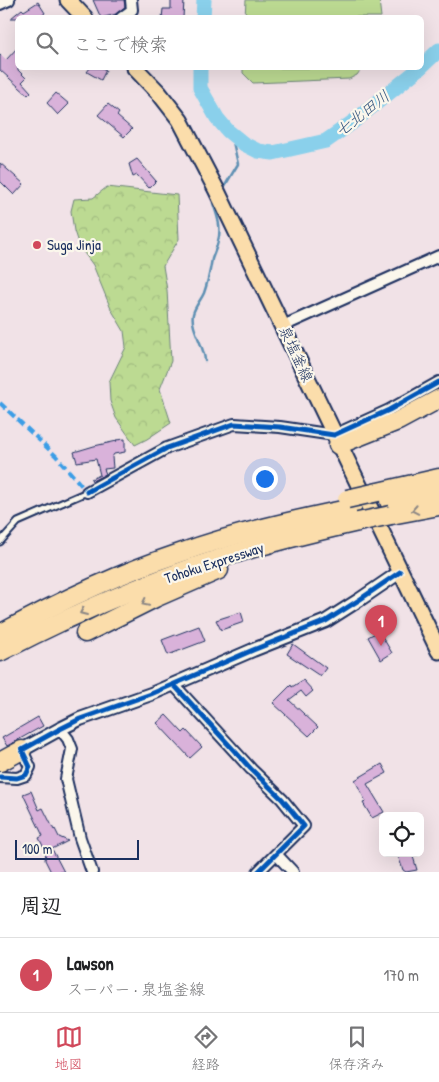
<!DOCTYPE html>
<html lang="ja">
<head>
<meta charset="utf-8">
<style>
  body { margin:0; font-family:"Patrick Hand","Klee One",sans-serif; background:#f2f2f2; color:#202124 }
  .controls { position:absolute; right:15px; bottom:15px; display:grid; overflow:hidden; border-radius:8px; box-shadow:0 5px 20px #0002 }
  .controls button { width:45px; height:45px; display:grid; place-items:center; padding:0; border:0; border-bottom:1px solid #e0e0e0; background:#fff; color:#202124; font:25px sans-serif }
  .scale { position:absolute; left:15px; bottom:12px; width:124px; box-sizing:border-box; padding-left:5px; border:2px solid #1b2f5e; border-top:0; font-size:14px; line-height:18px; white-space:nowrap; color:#1b2f5e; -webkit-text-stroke:4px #fbf7ec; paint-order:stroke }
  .you { position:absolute; left:264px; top:478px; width:18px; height:18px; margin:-12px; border:4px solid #fff; border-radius:50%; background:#1a73e8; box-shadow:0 0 0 8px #1a73e833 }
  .badge { display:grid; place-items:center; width:32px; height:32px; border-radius:50%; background:#d1495b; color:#fff; font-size:16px; font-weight:700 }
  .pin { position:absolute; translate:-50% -41px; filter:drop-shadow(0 1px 2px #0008) }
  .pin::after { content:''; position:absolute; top:26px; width:18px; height:15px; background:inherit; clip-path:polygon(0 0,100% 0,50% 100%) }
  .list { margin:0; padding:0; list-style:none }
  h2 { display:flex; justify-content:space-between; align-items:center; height:65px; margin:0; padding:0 20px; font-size:21px }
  h2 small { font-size:16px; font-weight:400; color:#757577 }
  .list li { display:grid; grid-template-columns:32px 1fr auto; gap:15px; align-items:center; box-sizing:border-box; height:75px; padding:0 20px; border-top:1px solid #e0e0e0 }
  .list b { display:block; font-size:19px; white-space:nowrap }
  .list p { margin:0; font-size:16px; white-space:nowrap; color:#757577 }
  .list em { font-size:16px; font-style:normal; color:#757577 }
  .icon { flex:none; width:28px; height:28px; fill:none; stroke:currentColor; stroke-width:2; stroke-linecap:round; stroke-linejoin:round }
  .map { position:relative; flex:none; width:439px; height:872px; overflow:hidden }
  .search { position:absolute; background:#fff; box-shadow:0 5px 20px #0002; left:15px; right:15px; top:15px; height:55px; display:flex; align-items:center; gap:12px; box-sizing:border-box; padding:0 18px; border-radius:8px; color:#757577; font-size:19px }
  .sheet { height:140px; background:#fff }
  nav { display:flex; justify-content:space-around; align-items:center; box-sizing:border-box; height:70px; border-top:1px solid #e0e0e0; background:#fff; font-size:14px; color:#757577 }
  nav a { display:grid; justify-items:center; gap:2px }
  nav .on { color:#d1495b }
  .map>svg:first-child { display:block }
  .forest { fill:url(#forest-crowns); stroke:#6c8478 }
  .pitch { fill:#bcda92; stroke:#6c8478 }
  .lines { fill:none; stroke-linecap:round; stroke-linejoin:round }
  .stream { stroke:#5e90b3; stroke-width:2.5 }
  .river { stroke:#8ad0eb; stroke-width:15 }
  .building { fill:#d9b2da; stroke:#1b2f5e }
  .service-casing { stroke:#1b2f5e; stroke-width:9 }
  .minor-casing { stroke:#1b2f5e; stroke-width:14 }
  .tertiary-casing { stroke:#1b2f5e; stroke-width:16 }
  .primary-casing { stroke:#1b2f5e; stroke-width:19 }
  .motorway-casing { stroke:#1b2f5e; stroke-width:21 }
  .service { stroke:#fbf7ec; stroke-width:5 }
  .minor { stroke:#fbf7ec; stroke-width:10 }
  .tertiary { stroke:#fbf7ec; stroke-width:12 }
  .primary { stroke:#fbddab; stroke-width:15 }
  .motorway { stroke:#fbddab; stroke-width:18 }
  .motorway-bridge-casing { stroke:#1b2f5e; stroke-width:21; stroke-linecap:butt }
  .motorway-bridge { stroke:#fbddab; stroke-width:18 }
  .quiet { stroke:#3b9de6; stroke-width:4; stroke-dasharray:8 4; stroke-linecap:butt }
  .cycleway-casing { stroke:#fbf7ec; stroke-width:8 }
  .cycleway { stroke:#0057b8; stroke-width:5 }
  .oneway { stroke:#8b8684 }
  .poi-dot { fill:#d1495b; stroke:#fbf7ec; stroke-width:2 }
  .labels { text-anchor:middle; stroke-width:4.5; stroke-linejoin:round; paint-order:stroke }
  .poi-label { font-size:15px; fill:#1b2f5e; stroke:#fbf7ec; text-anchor:start }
  .street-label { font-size:15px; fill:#1b2f5e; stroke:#fbf7ec }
  .water-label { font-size:16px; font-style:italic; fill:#375781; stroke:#fbf7ec }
</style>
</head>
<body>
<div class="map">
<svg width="439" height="872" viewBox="0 0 439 872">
  <defs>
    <pattern id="forest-crowns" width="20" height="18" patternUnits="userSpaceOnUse" patternTransform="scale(1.25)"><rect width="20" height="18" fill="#bcda92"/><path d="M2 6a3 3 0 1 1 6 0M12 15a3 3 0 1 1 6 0" fill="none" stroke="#a1bb80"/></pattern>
  </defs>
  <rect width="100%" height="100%" fill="#f1e2e7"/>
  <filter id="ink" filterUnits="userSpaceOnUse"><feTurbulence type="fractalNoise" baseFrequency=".02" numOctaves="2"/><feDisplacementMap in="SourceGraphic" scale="10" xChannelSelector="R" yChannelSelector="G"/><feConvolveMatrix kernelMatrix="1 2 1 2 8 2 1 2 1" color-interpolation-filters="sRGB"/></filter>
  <g filter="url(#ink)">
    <path class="forest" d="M107 187 177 195 179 239 163 266 167 290 171 361 160 389 171 423 147 439 135 445 116 418 110 401 109 382 126 347 124 331 111 309 93 265 79 246 74 231 71 211 74 199 93 198Z"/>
    <g class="pitch">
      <path d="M246 0H379L381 17H245Z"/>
      <path d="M243 68H362L357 75 349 79 253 83 243 73Z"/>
    </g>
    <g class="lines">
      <g class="stream">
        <path d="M223 189 238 164 231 133"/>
        <path d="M205 361C205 347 190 328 193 314 195 306 201 300 204 293 208 282 210 271 212 259 214 253 217 247 218 241 222 228 217 215 213 203L216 200"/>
      </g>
      <g class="river">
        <path d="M203 18 204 0"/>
        <path d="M422 66 439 50"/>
        <path d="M200 68V88L217 118 228 131 244 144 258 151 273 153 326 141 353 122 420 68"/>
      </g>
    </g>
    <g class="building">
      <path d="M93 0H124L125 7 116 14 101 18Z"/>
      <path d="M171 0H184L183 18H162L163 9H171Z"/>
      <path d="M38 2 45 13 39 18H11L22 9 24 11Z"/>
      <path d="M18 47V70L26 78 22 82 31 92 28 95 0 70V54L6 60Z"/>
      <path d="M90 68H102L106 70 101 80 87 72Z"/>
      <path d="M56 93 69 104 58 115 47 103Z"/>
      <path d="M108 104 119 113 117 116 132 129 124 137 98 115Z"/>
      <path d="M137 159 156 181 149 188 137 175 133 177 129 164Z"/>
      <path d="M0 163 24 184 14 195 0 181Z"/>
      <path d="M125 439V452L114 454 112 457 113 468 104 469 106 474 92 481 91 479 100 475 96 459 77 462 74 452 94 446 117 441 116 440Z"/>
      <path d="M241 612 244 622 221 630 216 620Z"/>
      <path d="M199 626 205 641 168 655 162 640Z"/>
      <path d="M379 631 392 653 381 660 368 637Z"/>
      <path d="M293 644 326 668 320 676 287 654Z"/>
      <path d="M303 680 313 691 306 697 301 691 289 700 318 727 309 736 273 703 291 685 292 687Z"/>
      <path d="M166 715 183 733 186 730 202 747 190 758 157 723Z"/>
      <path d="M38 717 43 726 7 746 2 738Z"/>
      <path d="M382 764 387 773 367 784 384 812 372 818 363 803 366 802 355 780Z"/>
      <path d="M31 791 39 810 43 808 54 830 55 829 59 837 68 841 52 849 64 872H51L45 860 46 852 39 838 43 836 23 794Z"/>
      <path d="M397 853H412L417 870 406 872 403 870Z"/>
    </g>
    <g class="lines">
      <g class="service-casing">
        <path id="service" d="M0 542 18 522 87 492"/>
      </g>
      <g class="minor-casing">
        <g id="minor">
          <path d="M0 4 9 0"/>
          <path d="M121 18 132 10 131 0"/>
          <path d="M283 326 439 256"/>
          <path d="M87 492 167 448 234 424 280 427 334 435 389 410 439 382"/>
          <path d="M174 685 251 769 282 799 304 826 258 872"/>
          <path d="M60 729 68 739 72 749 66 779 80 838 92 872"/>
          <path d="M0 777 17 778 26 775 30 767 22 750"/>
          <path d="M277 855 293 872"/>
        </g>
      </g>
      <g class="tertiary-casing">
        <path id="tertiary" d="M22 750 60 729 80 719 151 694 253 650 326 621 359 600 400 572"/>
      </g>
      <g class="primary-casing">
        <g id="primary">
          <path d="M68 0 85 18"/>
          <path d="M135 68 159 93 180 120 216 189 439 651"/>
        </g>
      </g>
      <g class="motorway-casing">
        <g id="motorway">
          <path d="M338 445 398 421 439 399"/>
          <path d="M378 492 439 478"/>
          <path d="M389 501 439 493"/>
          <path d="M391 515 439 506"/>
          <path d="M85 633 155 598 219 570"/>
          <path d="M0 634C58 602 117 574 180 553 236 533 294 520 352 508"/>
          <path d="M0 652C81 610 166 573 254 548 289 538 323 530 358 522"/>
          <path d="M0 762 22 750"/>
        </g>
      </g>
      <use href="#service" class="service"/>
      <use href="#minor" class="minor"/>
      <use href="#tertiary" class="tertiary"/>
      <use href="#primary" class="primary"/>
      <use href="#motorway" class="motorway"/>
      <g class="motorway-bridge-casing">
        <g id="motorway-bridge">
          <path d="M347 499 378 492"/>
          <path d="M358 522 391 515"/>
        </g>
      </g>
      <use href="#motorway-bridge" class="motorway-bridge"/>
      <path class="quiet" d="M0 403 56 456 87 492"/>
      <g class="cycleway-casing">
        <g id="cycleway">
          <path d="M87 492 167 448 234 424 280 427 334 435 389 410 439 382"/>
          <path d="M174 685 251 769 282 799 304 826 258 872"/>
          <path d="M0 777 17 778 26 775 30 767 22 750 60 729 80 719 151 694 253 650 326 621 359 600 400 572"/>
        </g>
      </g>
      <use href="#cycleway" class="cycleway"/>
    </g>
    <defs><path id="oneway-chevron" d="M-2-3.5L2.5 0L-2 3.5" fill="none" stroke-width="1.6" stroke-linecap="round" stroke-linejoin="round" transform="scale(1.25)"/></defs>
    <g class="oneway">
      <use href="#oneway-chevron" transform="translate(415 510) rotate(169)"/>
      <use href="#oneway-chevron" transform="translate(145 603) rotate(154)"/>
      <use href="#oneway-chevron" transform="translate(83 612) rotate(157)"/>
    </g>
  </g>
  <circle class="poi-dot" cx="37" cy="245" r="5"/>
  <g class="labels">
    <g class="poi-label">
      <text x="47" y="250">Suga Jinja</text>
    </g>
    <g class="street-label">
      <text transform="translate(296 354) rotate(65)" y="5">泉塩釜線</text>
      <text transform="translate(214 563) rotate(-18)" y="5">Tohoku Expressway</text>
    </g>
    <g class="water-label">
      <text transform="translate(362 113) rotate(-38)" y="6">七北田川</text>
    </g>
  </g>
</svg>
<div class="controls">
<button><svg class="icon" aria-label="locate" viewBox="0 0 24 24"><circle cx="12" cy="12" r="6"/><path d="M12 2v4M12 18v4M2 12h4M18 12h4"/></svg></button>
</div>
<div class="scale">100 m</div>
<div class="you"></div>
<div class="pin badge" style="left:381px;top:646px">1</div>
<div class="search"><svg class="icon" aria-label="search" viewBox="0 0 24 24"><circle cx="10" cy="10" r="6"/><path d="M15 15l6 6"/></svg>ここで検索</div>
</div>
<section class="sheet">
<h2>周辺<small></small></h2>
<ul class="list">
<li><span class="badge">1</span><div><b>Lawson</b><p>スーパー · 泉塩釜線</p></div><em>170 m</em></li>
</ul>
</section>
<nav>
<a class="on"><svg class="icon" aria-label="map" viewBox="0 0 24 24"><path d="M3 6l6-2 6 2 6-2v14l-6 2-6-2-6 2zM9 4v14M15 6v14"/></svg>地図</a>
<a><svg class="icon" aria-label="directions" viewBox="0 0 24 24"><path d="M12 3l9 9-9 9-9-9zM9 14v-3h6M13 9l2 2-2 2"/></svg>経路</a>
<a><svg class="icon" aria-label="saved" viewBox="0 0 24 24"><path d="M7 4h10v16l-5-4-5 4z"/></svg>保存済み</a>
</nav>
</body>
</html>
